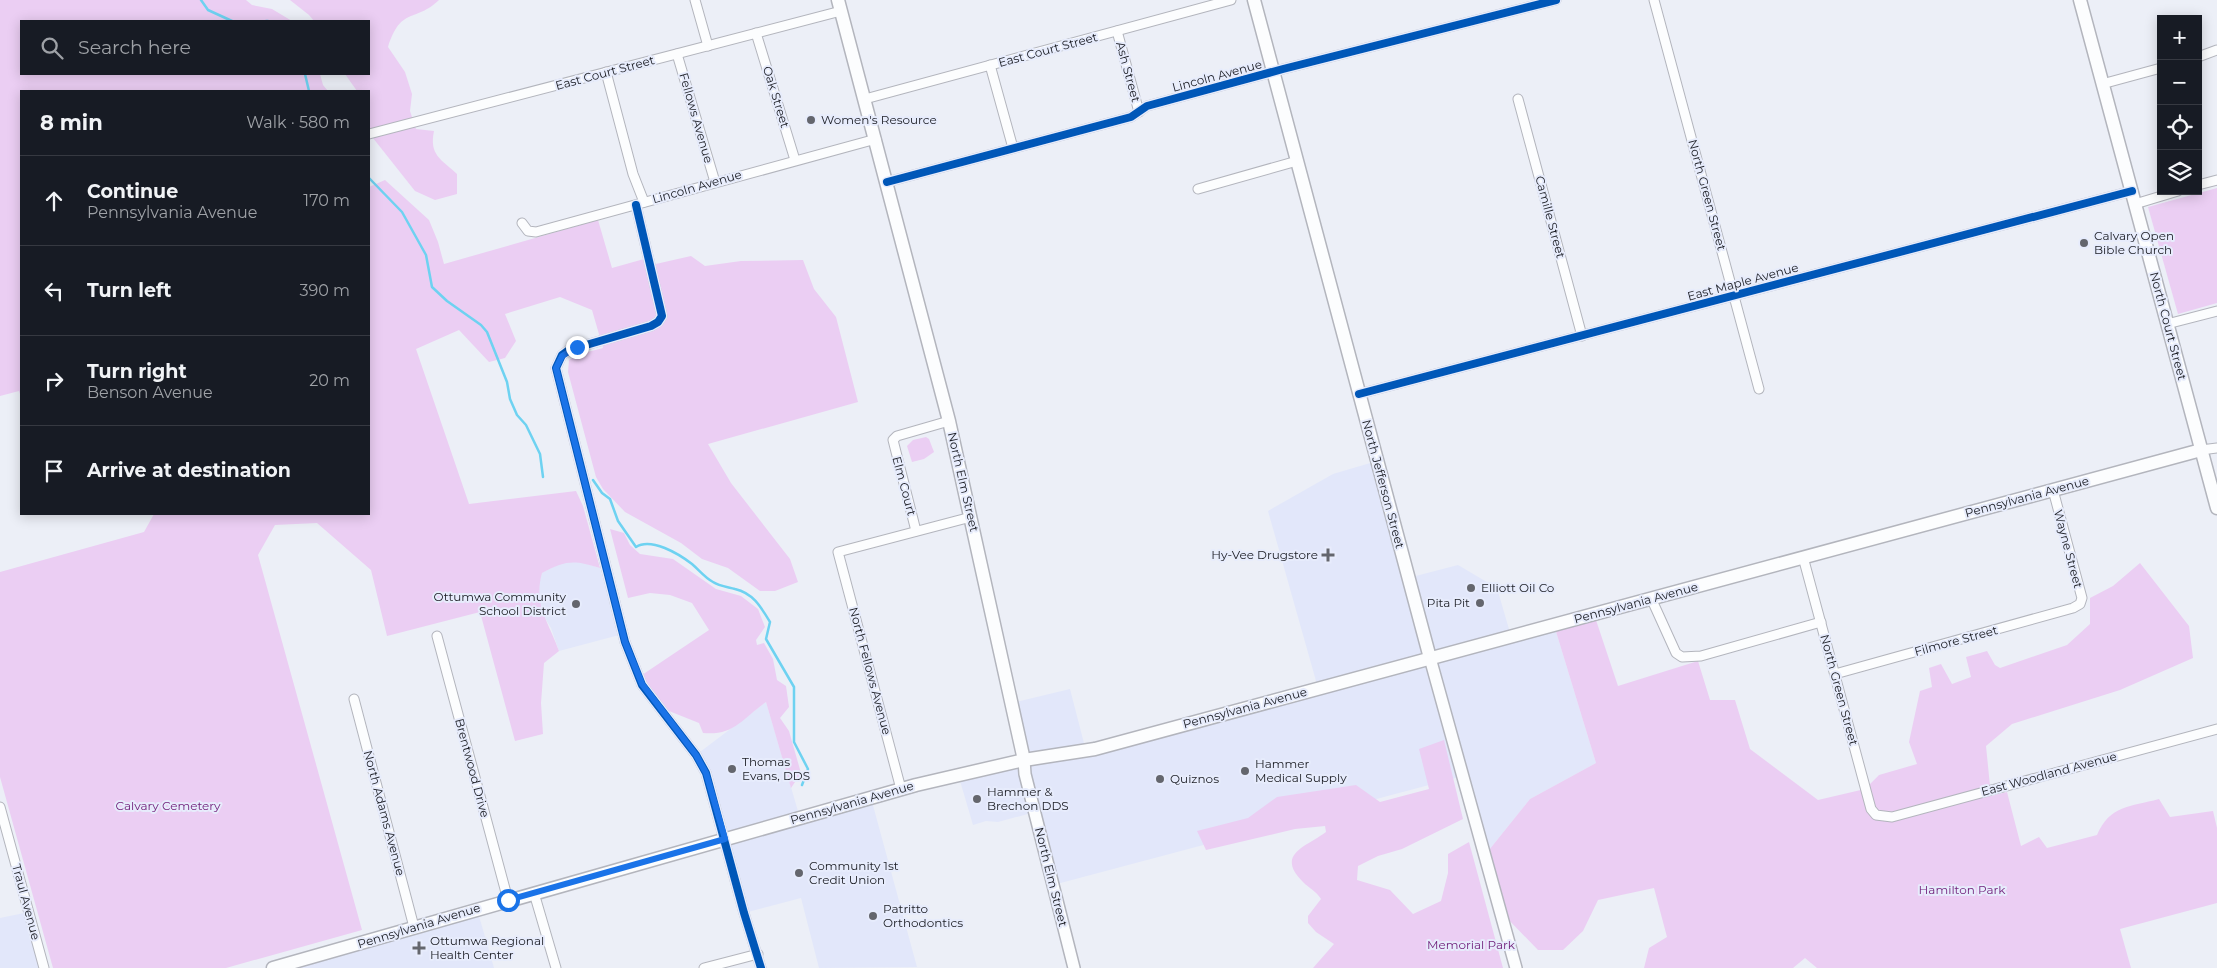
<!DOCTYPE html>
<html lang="en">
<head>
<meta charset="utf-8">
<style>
  body { margin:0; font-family:Montserrat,sans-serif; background:#20242c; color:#f1f3f6 }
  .controls { position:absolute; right:15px; top:15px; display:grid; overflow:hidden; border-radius:0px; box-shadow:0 2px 12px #0003 }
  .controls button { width:45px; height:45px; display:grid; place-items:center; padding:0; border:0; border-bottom:1px solid #363941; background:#171b24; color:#f1f3f6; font:25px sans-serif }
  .stop { position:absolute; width:15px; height:15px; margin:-11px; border:4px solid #1a73e8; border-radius:50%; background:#fff }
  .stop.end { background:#1a73e8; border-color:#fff; box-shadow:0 1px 5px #0008 }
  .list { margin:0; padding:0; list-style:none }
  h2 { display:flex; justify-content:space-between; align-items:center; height:65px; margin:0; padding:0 20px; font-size:21px }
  h2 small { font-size:16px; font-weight:400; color:#9ea1a6 }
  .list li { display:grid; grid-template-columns:32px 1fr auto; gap:15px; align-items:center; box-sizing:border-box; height:90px; padding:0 20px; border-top:1px solid #363941 }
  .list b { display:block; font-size:19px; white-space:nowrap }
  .list p { margin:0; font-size:16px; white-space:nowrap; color:#9ea1a6 }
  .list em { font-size:16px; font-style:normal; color:#9ea1a6 }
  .icon { flex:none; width:28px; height:28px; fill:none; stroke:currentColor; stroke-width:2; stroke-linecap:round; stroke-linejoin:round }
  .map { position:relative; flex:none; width:2217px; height:968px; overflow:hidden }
  .search { position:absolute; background:#171b24; box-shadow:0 2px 12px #0003; left:20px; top:20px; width:350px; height:55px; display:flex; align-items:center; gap:12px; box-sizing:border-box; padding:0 18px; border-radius:0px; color:#9ea1a6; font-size:19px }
  .panel { position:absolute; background:#171b24; box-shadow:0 2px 12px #0003; left:20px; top:90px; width:350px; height:425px; border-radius:0px }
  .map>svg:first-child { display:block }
  .built { fill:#e2e7fa }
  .green { fill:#ebcef3 }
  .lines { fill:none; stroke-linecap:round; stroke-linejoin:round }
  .stream { stroke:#6ed2f1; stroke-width:2.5 }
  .minor-casing { stroke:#b3b5bd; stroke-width:11 }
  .tertiary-casing { stroke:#b3b5bd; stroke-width:14 }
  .secondary-casing { stroke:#b3b5bd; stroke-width:15 }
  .minor { stroke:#fcfdfe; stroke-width:9 }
  .tertiary { stroke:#fcfdfe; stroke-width:11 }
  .secondary { stroke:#fcfdfe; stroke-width:12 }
  .cycleway-casing { stroke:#e7ecfc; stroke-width:11 }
  .cycleway { stroke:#0057b8; stroke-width:8 }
  .route { stroke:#1a73e8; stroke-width:6 }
  .poi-dot { fill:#64666d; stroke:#e7ecfc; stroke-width:2 }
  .labels { text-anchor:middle; stroke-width:4; stroke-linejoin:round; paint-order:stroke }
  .street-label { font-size:12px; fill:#1a1c23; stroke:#e7ecfc }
  .poi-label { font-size:12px; fill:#1a1c23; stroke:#e7ecfc; text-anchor:start }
  .park-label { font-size:12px; fill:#72227c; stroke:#e7ecfc }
</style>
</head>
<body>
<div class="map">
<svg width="2217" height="968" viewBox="0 0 2217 968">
  <rect width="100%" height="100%" fill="#eceff7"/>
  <g class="built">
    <path d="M1377 461 1408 578 1458 565 1497 588 1511 636 1554 625 1596 763 1530 799 1485 855 1463 776 1053 885 1035 812 998 822 986 821 973 825 958 774 1024 760 1012 703 1070 689 1086 751 1318 688 1268 511 1333 474Z"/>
    <path d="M562 562H581L600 568 617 630 623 634 559 651 551 628 542 613 538 588 542 573Z"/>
    <path d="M766 702 800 818 871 798 917 967 819 968 801 898 744 913 725 839 696 755Z"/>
    <path d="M477 909 494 968H290Z"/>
    <path d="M29 912 44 968H0V918Z"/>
  </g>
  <g class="green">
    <path d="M0 0H246L252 5 272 9 292 21H21V74H320L323 85 328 91H21V397L19 391 0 396Z"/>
    <path d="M290 0H439C415 23 401 6 388 47L405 72 412 94 410 111 416 129 434 131C429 155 441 159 457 174V194L435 200 415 191 369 133V91H357L345 74H369V21H314L309 15Z"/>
    <path d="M385 180 429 220 438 242 444 264 598 220 612 268 644 259 647 266 691 256 705 266 741 261 803 260 814 289 836 317 858 402 708 444 731 483 790 559 798 582 775 591H760L728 568 702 559 681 543 625 512 603 489 596 477 568 372 569 360 580 354 603 348 592 310 560 297 505 314 516 341 505 358 489 362 459 330 416 349 469 504 576 491 583 506 600 568C574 560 566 560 542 573 533 605 549 622 559 651L544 663 541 703 543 734 515 741 480 612 387 636 371 570 317 523 275 525 258 555 362 930 226 968H53L0 777V572L144 532 154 514H369V187Z"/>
    <path d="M2217 188V303L2178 314 2148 207Z"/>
    <path d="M926 437 929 439 934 452 924 459 912 462 907 446 913 440Z"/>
    <path d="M610 529 624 533 630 545 640 554 673 559 716 589 741 596 758 609 765 627 756 640 757 645 764 643 773 659 777 680 786 686 789 707 780 718 789 731 801 773 791 788 766 702C743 718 734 736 703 733L699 723 659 707 639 677 709 630 692 603 670 595 650 593 628 598Z"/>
    <path d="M2140 563 2189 626 2193 658 2120 690 2012 724 1986 746 1991 796 2007 792 2021 846 2039 837 2047 848 2097 835C2110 805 2130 807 2159 799L2170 817 2213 811 2217 828V903L2120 929 2131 968H1817L1805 958 1793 968H1644L1649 948 1667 937 1654 888 1598 900 1583 931 1563 950H1538L1502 913 1485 855 1530 799 1596 763 1554 625 1594 614 1618 686 1698 661 1710 700H1735L1750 749 1818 800 1865 789 1879 775 1917 764 1909 742 1920 691 1932 687 1929 668 1941 664 1952 684 1971 677 1966 657 1987 651 1995 665 2000 668 2067 645 2090 624V598L2113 586Z"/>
    <path d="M1444 740 1463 819 1402 849 1378 856 1358 866 1357 880 1390 890 1413 914 1441 901 1448 873V854L1469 842 1503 968H1313L1334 944 1316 932 1308 923V916L1321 899C1316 891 1309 888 1303 882 1275 854 1306 847 1326 832L1325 826 1295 829 1206 850 1197 831 1248 818 1277 797 1356 785 1380 802 1429 789 1419 749Z"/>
  </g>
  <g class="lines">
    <g class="stream">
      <path d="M201 0 208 10 232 21"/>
      <path d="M266 21H268"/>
      <path d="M305 74 309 91"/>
      <path d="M369 178 402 212 426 255 432 287 447 301 481 325 487 332 507 382 510 399 517 415 526 425 540 454 543 477"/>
      <path d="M593 480 602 493 610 499 618 521 636 547C651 537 679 554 692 564 699 570 705 578 713 582 719 586 728 587 735 589 753 593 761 607 770 622L766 639 794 687V742L808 769 802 785"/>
    </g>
    <g class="minor-casing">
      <g id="minor">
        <path d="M695 0 708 46"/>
        <path d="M1654 0 1759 389"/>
        <path d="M1117 31 1139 112"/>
        <path d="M756 33 795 160"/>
        <path d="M677 54 715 182"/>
        <path d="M2198 57 2217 50"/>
        <path d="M990 65 1013 148"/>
        <path d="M606 72 633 174 644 202"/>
        <path d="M2102 84 2161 68"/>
        <path d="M865 99 1231 0"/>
        <path d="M1518 99 1582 336"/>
        <path d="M369 134 841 11"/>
        <path d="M887 182 1131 117 1147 106 1283 69 1556 0"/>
        <path d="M2198 185 2217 180"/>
        <path d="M1198 189 1297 161"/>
        <path d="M2135 204 2178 191"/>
        <path d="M636 205 662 316 658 322 651 326 569 350 562 355 556 368 625 642 642 685 696 755 706 773 744 913 761 968"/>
        <path d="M522 223 528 231 536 232 876 139"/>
        <path d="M2167 324 2217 311"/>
        <path d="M1359 394 2132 191"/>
        <path d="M2201 450 2217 448"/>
        <path d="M916 531 893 440 897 436 949 421"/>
        <path d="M1803 557 1871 809 1876 815 1892 817 2217 729"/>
        <path d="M1651 598 1676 653 1682 657 1701 656 1821 622"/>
        <path d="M437 636 508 900"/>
        <path d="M1835 674 2073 608 2080 604 2082 598 2053 490"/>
        <path d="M354 699 414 927"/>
        <path d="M901 789 838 552 971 517"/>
        <path d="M0 807 44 968"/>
        <path d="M534 893 556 968"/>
        <path d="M704 968 758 954"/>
      </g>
    </g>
    <g class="tertiary-casing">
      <g id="tertiary">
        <path d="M1430 658 1516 968"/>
        <path d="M1024 760 1025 774 1074 968"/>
      </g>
    </g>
    <g class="secondary-casing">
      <g id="secondary">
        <path d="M838 0 949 421 1024 760"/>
        <path d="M1254 0 1430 658"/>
        <path d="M2080 0 2217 508"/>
        <path d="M273 968 916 785 1024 760 1095 749 2201 450"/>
      </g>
    </g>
    <use href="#minor" class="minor"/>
    <use href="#tertiary" class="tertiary"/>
    <use href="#secondary" class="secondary"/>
    <g class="cycleway-casing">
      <g id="cycleway">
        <path d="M887 182 1131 117 1147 106 1283 69 1556 0"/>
        <path d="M636 205 662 316 658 322 651 326 569 350 562 355 556 368 625 642 642 685 696 755 706 773 744 913 761 968"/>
        <path d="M1359 394 2132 191"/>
      </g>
    </g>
    <use href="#cycleway" class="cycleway"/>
  </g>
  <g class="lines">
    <path class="route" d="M508 900 725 839 706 773 696 755 642 684 625 642 556 368 562 356 577 347"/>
  </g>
  <g class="poi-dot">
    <circle cx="811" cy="120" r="5"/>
    <circle cx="2084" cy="243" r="5"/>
    <path d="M1325.5 547.5h5v5h5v5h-5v5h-5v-5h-5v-5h5z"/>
    <circle cx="1471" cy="588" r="5"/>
    <circle cx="1480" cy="603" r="5"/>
    <circle cx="576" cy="604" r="5"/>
    <circle cx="732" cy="769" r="5"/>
    <circle cx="1245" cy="771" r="5"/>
    <circle cx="1160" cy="779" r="5"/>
    <circle cx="977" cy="799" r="5"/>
    <circle cx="799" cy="873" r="5"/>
    <circle cx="873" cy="916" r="5"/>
    <path d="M416.5 940.5h5v5h5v5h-5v5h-5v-5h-5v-5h5z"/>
  </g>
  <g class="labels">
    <g class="street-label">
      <text transform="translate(1048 50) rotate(-15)" y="4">East Court Street</text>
      <text transform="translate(1128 72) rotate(75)" y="4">Ash Street</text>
      <text transform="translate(605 73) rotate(-15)" y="4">East Court Street</text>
      <text transform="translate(1217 76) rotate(-15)" y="4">Lincoln Avenue</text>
      <text transform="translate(776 97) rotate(73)" y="4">Oak Street</text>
      <text transform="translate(696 118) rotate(74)" y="4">Fellows Avenue</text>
      <text transform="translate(697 187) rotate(-16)" y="4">Lincoln Avenue</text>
      <text transform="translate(1707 195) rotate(75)" y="4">North Green Street</text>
      <text transform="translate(1550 217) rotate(75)" y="4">Camille Street</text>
      <text transform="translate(1743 282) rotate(-15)" y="4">East Maple Avenue</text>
      <text transform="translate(2168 326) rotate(75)" y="4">North Court Street</text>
      <text transform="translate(963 482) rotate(77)" y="4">North Elm Street</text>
      <text transform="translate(1383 484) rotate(75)" y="4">North Jefferson Street</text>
      <text transform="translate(904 486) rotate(75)" y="4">Elm Court</text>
      <text transform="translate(2027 497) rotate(-15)" y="4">Pennsylvania Avenue</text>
      <text transform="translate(2068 549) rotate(75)" y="4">Wayne Street</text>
      <text transform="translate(1636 603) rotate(-15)" y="4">Pennsylvania Avenue</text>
      <text transform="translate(1956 641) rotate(-15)" y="4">Filmore Street</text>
      <text transform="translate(870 671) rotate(75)" y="4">North Fellows Avenue</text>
      <text transform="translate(1839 690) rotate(75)" y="4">North Green Street</text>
      <text transform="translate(1245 708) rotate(-15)" y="4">Pennsylvania Avenue</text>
      <text transform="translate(472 768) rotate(75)" y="4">Brentwood Drive</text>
      <text transform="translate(2049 774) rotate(-15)" y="4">East Woodland Avenue</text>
      <text transform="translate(852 803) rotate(-16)" y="4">Pennsylvania Avenue</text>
      <text transform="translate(384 813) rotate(75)" y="4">North Adams Avenue</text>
      <text transform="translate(1051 877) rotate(76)" y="4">North Elm Street</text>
      <text transform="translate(26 902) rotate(75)" y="4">Traul Avenue</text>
      <text transform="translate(419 926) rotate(-17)" y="4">Pennsylvania Avenue</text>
    </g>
    <g class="poi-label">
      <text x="821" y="124">Women's Resource</text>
      <text x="2094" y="240">Calvary Open<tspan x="2094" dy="14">Bible Church</tspan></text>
      <text x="1318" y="559" text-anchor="end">Hy-Vee Drugstore</text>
      <text x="1481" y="592">Elliott Oil Co</text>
      <text x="566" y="601" text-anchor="end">Ottumwa Community<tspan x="566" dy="14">School District</tspan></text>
      <text x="1470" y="607" text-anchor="end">Pita Pit</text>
      <text x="742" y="766">Thomas<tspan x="742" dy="14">Evans, DDS</tspan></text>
      <text x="1255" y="768">Hammer<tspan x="1255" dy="14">Medical Supply</tspan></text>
      <text x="1170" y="783">Quiznos</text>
      <text x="987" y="796">Hammer &amp;<tspan x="987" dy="14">Brechon DDS</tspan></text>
      <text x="809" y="870">Community 1st<tspan x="809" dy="14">Credit Union</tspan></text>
      <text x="883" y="913">Patritto<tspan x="883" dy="14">Orthodontics</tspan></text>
      <text x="430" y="945">Ottumwa Regional<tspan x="430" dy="14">Health Center</tspan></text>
    </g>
    <g class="park-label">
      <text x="168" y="810">Calvary Cemetery</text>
      <text x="1962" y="894">Hamilton Park</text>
      <text x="1471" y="949">Memorial Park</text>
    </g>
  </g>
</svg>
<div class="controls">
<button>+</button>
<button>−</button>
<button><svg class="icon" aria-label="locate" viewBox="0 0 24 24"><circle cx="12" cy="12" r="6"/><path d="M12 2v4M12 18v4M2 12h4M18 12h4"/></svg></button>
<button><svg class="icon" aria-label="layers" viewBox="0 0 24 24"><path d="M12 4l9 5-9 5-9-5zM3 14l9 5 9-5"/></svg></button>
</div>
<div class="stop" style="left:508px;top:900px"></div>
<div class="stop end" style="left:577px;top:347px"></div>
<div class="search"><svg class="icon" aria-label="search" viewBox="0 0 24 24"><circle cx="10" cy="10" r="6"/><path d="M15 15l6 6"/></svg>Search here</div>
<section class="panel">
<h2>8 min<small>Walk · 580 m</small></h2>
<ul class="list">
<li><svg class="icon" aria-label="ahead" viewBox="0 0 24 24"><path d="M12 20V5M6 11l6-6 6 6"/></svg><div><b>Continue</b><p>Pennsylvania Avenue</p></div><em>170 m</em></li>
<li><svg class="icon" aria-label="left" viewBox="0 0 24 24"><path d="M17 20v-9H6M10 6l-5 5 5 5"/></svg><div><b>Turn left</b></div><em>390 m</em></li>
<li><svg class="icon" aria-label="right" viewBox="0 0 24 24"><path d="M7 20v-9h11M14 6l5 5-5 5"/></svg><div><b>Turn right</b><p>Benson Avenue</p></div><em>20 m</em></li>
<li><svg class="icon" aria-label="arrive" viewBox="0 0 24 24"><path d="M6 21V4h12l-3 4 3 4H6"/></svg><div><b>Arrive at destination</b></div></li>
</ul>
</section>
</div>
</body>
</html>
